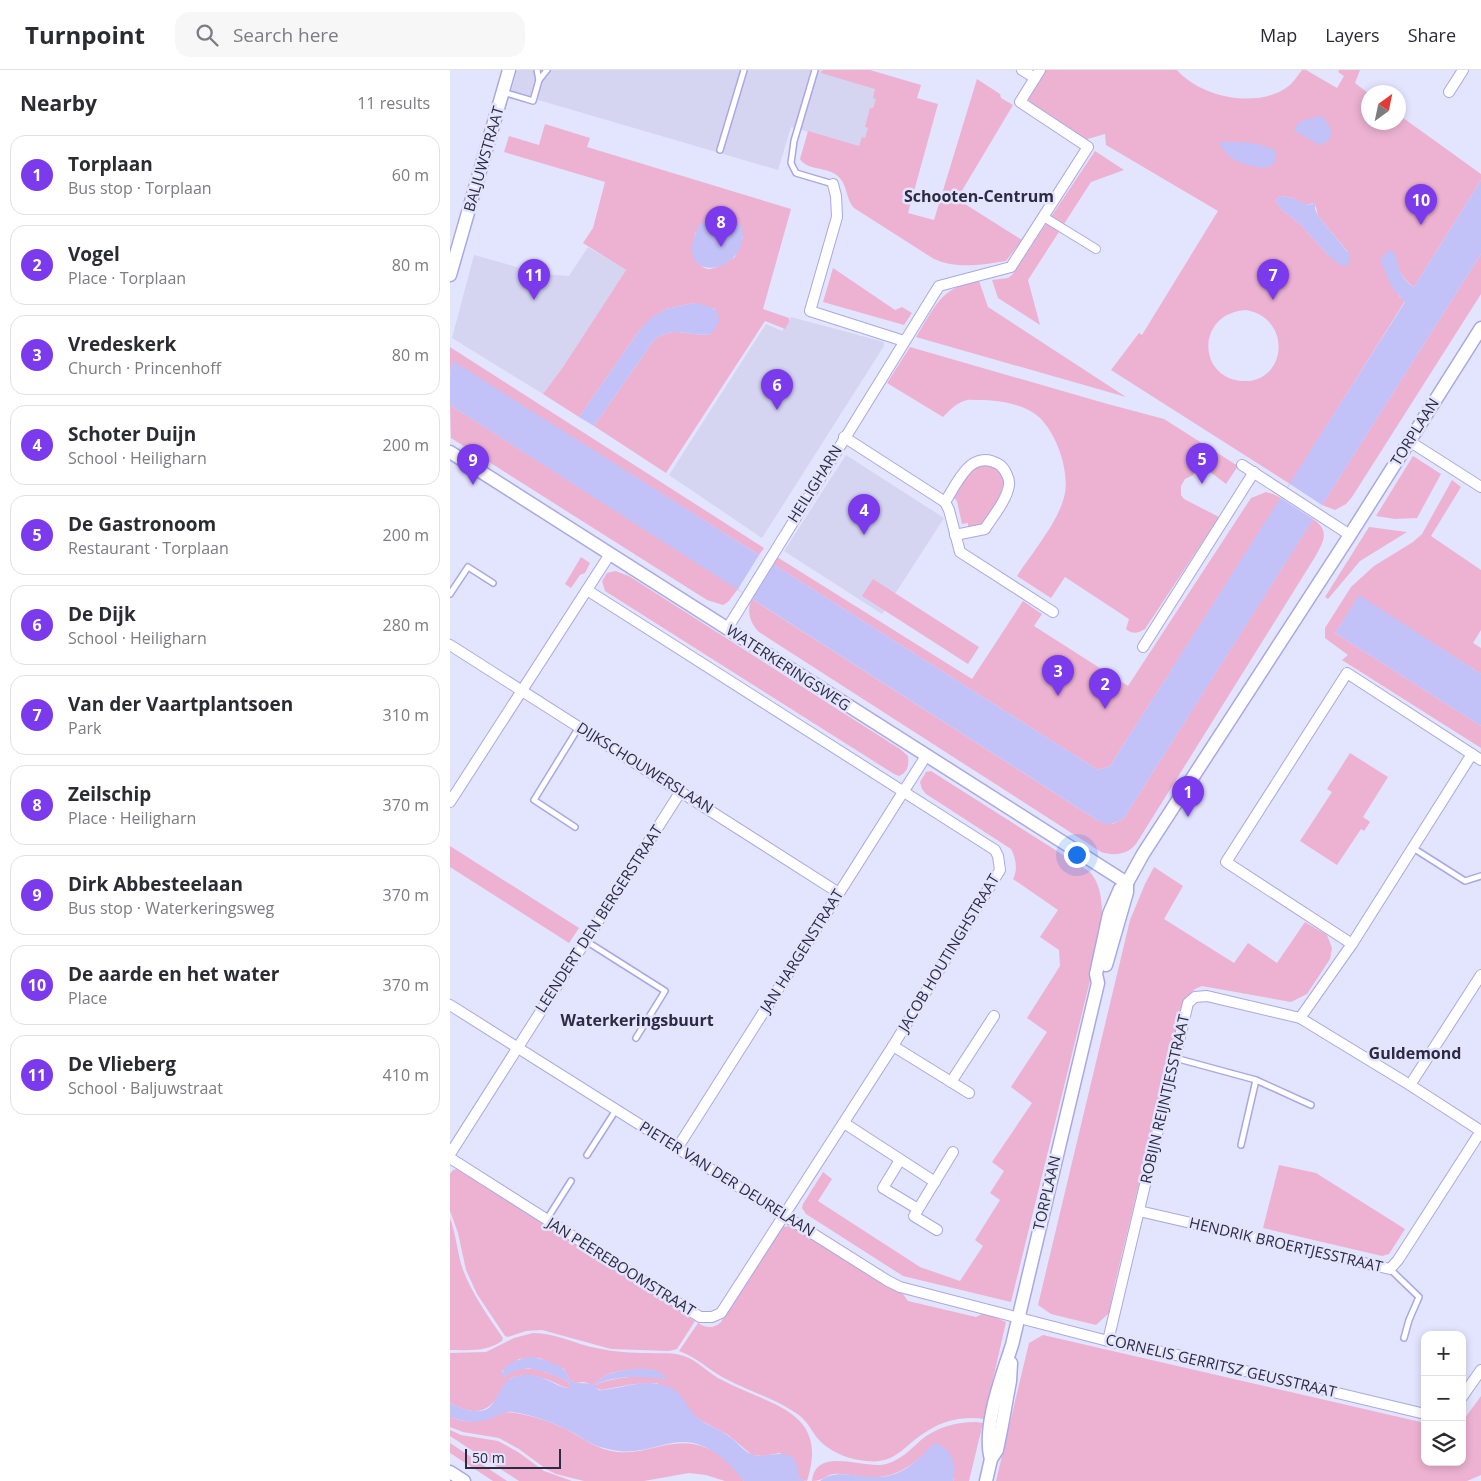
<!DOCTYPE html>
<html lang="en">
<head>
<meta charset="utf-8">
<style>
  body { margin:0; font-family:"Open Sans",sans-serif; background:#f7f7f7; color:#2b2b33 }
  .controls { position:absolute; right:15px; bottom:15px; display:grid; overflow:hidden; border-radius:10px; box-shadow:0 2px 8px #0003 }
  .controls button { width:45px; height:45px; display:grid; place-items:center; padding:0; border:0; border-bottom:1px solid #e1e1e2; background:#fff; color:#2b2b33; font:25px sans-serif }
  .compass { position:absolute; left:911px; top:15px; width:45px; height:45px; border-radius:50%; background:#fff; box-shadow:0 2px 8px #0003; rotate:33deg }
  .scale { position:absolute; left:15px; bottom:12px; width:96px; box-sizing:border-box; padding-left:5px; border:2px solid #2c2b43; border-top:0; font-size:14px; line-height:18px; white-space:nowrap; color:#2c2b43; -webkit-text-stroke:4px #e3e4fd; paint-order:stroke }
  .you { position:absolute; left:626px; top:784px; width:18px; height:18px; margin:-12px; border:4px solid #fff; border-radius:50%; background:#1a73e8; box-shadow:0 0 0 8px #1a73e833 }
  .badge { display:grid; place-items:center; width:32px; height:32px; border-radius:50%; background:#7c3aed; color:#fff; font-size:16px; font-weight:700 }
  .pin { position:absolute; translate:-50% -41px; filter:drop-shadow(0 1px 2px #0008) }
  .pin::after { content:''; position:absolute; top:26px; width:18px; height:15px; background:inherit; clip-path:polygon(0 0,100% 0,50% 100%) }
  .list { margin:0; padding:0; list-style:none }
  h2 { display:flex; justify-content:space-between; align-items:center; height:65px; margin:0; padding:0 20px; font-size:21px }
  h2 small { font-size:16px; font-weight:400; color:#7c7c81 }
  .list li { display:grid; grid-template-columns:32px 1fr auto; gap:15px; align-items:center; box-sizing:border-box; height:80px; margin:0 10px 10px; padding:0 10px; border:1px solid #e1e1e2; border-radius:15px }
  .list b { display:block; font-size:19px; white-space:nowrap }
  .list p { margin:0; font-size:16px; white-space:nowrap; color:#7c7c81 }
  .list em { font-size:16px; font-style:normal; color:#7c7c81 }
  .icon { flex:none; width:28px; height:28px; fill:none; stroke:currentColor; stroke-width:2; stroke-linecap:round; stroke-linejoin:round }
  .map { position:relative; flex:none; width:1031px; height:1411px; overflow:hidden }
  header { display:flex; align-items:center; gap:30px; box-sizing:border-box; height:70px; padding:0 25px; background:#fff; border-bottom:1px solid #e1e1e2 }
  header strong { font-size:24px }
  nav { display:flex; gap:28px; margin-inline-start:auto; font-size:18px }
  .search { width:350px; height:45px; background:#f7f7f7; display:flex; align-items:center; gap:12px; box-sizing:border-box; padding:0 18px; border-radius:15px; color:#7c7c81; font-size:19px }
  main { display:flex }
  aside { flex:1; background:#fff }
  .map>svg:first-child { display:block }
  .built { fill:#d5d5f2 }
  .green { fill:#edb2d2; fill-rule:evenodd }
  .water { fill:#c2c1f8 }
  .pier { fill:#e3e4fd }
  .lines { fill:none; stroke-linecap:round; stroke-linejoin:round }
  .service-casing { stroke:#a9a8e5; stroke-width:8 }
  .pedestrian-casing { stroke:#a9a8e5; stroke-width:10 }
  .minor-casing { stroke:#a9a8e5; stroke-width:12 }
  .tertiary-casing { stroke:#a9a8e5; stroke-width:15 }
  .service { stroke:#fff; stroke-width:5 }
  .pedestrian { stroke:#fff; stroke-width:8 }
  .minor { stroke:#fff; stroke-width:10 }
  .tertiary { stroke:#fff; stroke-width:12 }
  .labels { text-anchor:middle; stroke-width:5; stroke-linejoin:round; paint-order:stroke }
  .street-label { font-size:15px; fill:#2c2b43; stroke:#e3e4fd }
  .neighbourhood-label { font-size:16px; font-weight:bold; fill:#2c2b43; stroke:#e3e4fd }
</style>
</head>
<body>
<header>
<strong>Turnpoint</strong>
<div class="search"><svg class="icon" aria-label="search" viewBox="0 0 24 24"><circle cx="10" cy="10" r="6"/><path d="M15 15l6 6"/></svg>Search here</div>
<nav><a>Map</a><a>Layers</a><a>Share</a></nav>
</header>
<main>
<aside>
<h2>Nearby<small>11 results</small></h2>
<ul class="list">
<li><span class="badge">1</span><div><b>Torplaan</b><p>Bus stop · Torplaan</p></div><em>60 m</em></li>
<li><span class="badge">2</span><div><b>Vogel</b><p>Place · Torplaan</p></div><em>80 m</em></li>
<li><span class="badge">3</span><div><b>Vredeskerk</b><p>Church · Princenhoff</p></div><em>80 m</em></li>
<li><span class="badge">4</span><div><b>Schoter Duijn</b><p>School · Heiligharn</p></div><em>200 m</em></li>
<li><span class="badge">5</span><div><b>De Gastronoom</b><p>Restaurant · Torplaan</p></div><em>200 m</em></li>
<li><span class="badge">6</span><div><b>De Dijk</b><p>School · Heiligharn</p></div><em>280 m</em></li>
<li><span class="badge">7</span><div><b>Van der Vaartplantsoen</b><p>Park</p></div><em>310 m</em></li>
<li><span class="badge">8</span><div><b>Zeilschip</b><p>Place · Heiligharn</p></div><em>370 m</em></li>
<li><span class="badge">9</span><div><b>Dirk Abbesteelaan</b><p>Bus stop · Waterkeringsweg</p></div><em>370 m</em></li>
<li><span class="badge">10</span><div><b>De aarde en het water</b><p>Place</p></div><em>370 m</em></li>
<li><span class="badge">11</span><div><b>De Vlieberg</b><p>School · Baljuwstraat</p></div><em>410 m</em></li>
</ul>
</aside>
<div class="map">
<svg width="1031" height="1411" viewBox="0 0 1031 1411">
  <rect width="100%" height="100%" fill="#e3e4fd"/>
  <g class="built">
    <path d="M67 0H369L431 19 414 78 341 57 328 100 61 22Z"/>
    <path d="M138 177 176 200 113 297 93 324 2 268 24 185 92 204 119 206Z"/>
    <path d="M341 247 434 272V276L312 468 219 405 316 254 332 261Z"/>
    <path d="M396 385 494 448 432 544 334 481Z"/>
  </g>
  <g class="green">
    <path d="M372 0H420L471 15 467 28 488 34 458 143 484 150 527 9 550 24 551 28 563 35 507 129 572 170 556 191C532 195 506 199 484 189L404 138C395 128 398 112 385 104 374 97 357 100 350 89L358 61 409 76 412 67 415 68 418 58 415 57 420 38H423L426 29 423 28 425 19 371 3Z"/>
    <path d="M595 0H727C751 28 810 40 840 15 844 11 848 5 852 0H856L887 18 894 6 888 2 889 0H910L905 13 918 23V52H948L949 45 1031 104V110L964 217C953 210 947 199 946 187L949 226 955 231 840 414 661 300 689 263 692 265 768 141 656 75 655 64 631 71 584 37 579 30 578 25ZM831 126 843 128 854 135 865 133 868 146 898 182 879 186 849 153 832 140 825 130ZM796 240C843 248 837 314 792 311 747 308 746 243 796 240Z"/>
    <path d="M95 54 140 68 137 77 341 139 313 239 339 248V252L335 259 315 251 216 403 144 356 204 270C227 254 237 268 261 264L265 239 244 233 216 239 202 248 189 261 129 347 93 324 113 297 176 200 133 173 143 158 155 112 54 82 59 66 89 75ZM267 148 272 151H280L293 167 285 187C278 191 268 198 260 199 244 200 244 174 245 163Z"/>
    <path d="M645 81 674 100 641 112 578 210 590 255 548 228 542 210 558 208 562 205Z"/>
    <path d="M1031 184V224L902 427 896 434 885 440 872 435Z"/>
    <path d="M383 198 445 240 452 237 462 243 454 255 373 232Z"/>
    <path d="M529 211 538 237 676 327 466 267C485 237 490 217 529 211Z"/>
    <path d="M0 277 314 478 309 485 3 292 0 302Z"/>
    <path d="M460 277 654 333 714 349 788 396 776 414 750 394 743 405 735 409 731 416V425L734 429 769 447 695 559C688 563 683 565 676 559L679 549 615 507 601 528 567 506C582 483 610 450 615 423 619 400 607 365 590 348 575 334 549 330 529 330 524 330 518 329 514 331 505 334 499 341 493 347L437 313Z"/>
    <path d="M0 335 288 519 278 532 273 535 257 530 1 368Z"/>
    <path d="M963 386 991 404 967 448 945 449 926 446Z"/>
    <path d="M534 394C574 400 542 439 531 456L518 458V453L512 454 507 431 503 427 520 401Z"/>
    <path d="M1002 410 1011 417 981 466 1031 500V560L1023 573 1031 578V604L909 526 885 563 1031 656V678L892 590 898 585 875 568V558L901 517 924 496 963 472 972 464Z"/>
    <path d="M816 422 823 424 831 428 660 696 648 700 323 494 327 487 522 609 573 531 592 544 584 556 678 616 801 428Z"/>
    <path d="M863 449C881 461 873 472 865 487L686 774C677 785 664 786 651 782L309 562C300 553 296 541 302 529L650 752 663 754 674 748Z"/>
    <path d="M919 457 957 462 910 491 878 529 875 527Z"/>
    <path d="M131 487 140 493 135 503 130 505 121 518 115 514Z"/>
    <path d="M165 501 179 506 450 679 458 686C459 695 458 702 449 706L444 704 155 521 152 511 157 503Z"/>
    <path d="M423 509 529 577 518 594 412 526Z"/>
    <path d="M900 683 938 707 913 747 920 752 914 761 911 759 887 795 850 771 882 722 877 719Z"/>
    <path d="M481 701 640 802C655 820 652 844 651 866L561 1232 453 1206 356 1144 352 1138 353 1134 373 1102 382 1109 368 1131 470 1197 510 1211 533 1176 525 1170 550 1130 540 1123 554 1101 542 1092 582 1033 561 1017 597 962 577 948 610 896 609 880 590 867 608 840 563 809C568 800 566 788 561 779L476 724 472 719 470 712 476 702Z"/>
    <path d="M0 776 129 858 119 873 0 797Z"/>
    <path d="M704 797 733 816 714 849 784 893 798 873 827 893 855 852 877 865 882 878 880 889 857 924 841 932 752 916 745 919 733 931 665 1213 659 1243 646 1255 601 1244 588 1235 680 850 695 814Z"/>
    <path d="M829 1095 866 1103 955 1159 939 1184 932 1186 813 1158Z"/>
    <path d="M7 1099 245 1251 227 1279 219 1281 161 1279 92 1260 76 1261 58 1267 55 1266 27 1224 16 1200 8 1163 0 1141V1104L3 1100Z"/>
    <path d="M0 1148C6 1164 7 1181 12 1197 21 1223 38 1246 53 1268L52 1271C36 1282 19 1280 0 1280Z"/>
    <path d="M343 1156 433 1214 453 1224 458 1231 526 1247 534 1243 556 1252 534 1349C515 1346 495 1350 479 1360 451 1376 447 1397 409 1390 395 1388 378 1380 369 1370 362 1362 358 1352 350 1346 329 1330 301 1322 278 1310 261 1302 247 1287 229 1281L248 1253C256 1258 264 1259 271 1252L324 1168 327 1157Z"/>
    <path d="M83 1263C106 1263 125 1274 146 1278 164 1282 181 1283 199 1283 210 1284 223 1282 234 1286 247 1290 259 1304 272 1310 320 1336 380 1340 357 1411L350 1409 330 1383 313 1386 302 1385 278 1365 250 1350 207 1313 184 1314 151 1320 146 1318V1315C161 1307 199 1304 215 1309L205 1300C189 1299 171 1299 156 1305 151 1308 148 1312 143 1315L134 1312 125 1313 120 1310 114 1299 89 1288 69 1289 52 1301 53 1307C74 1291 95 1301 117 1311L120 1314V1318C114 1318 108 1314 101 1311 87 1305 76 1303 61 1308 41 1335 38 1352 0 1333V1283L36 1282 64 1268Z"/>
    <path d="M593 1265 975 1353V1392H1012V1352L1031 1326V1405L1017 1411H546L579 1273Z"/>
    <path d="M55 1342C76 1343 99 1351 118 1360 134 1369 148 1380 167 1382 200 1385 223 1364 257 1378 273 1384 284 1398 294 1411H275L256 1405 239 1403 194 1411H134L106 1404 96 1399 69 1379 49 1368 13 1362 0 1357V1347C22 1356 36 1350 55 1342Z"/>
    <path d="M526 1352 533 1353 519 1411H503L504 1409 483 1375C465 1394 446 1409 419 1407 407 1407 395 1403 384 1404 375 1405 374 1411 362 1411 366 1375 415 1400 436 1394 451 1390 461 1379 471 1370 487 1357 506 1352 526 1352Z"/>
    <path d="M0 1360 11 1365 48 1371 68 1382 94 1401 122 1411H69L0 1366Z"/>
    <path d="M0 1373 57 1411H43L0 1383Z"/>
  </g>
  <g class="water">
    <path d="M871 46C882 55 887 70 870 75L846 62V57L850 51Z"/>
    <path d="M768 72C789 72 807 71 826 81 826 86 826 93 821 96 811 101 790 93 781 88 776 84 772 77 768 72Z"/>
    <path d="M1031 110V184L674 748C665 753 659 757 650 752L0 335V302L3 291 648 700 660 696 955 232 941 216 930 190 938 180 945 183C949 197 950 209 964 217Z"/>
    <path d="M831 126C835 127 840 127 843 128 852 132 856 138 866 132L865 139 868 146 900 185 898 196H891L879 186 849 153 832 140 825 130Z"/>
    <path d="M263 147C272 150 282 151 291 155 304 196 239 216 242 176 242 173 245 169 245 165 247 156 253 149 263 147Z"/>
    <path d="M244 233 261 237 268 242 269 252 261 264C237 268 227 254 204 270L144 356 129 347 189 261 201 248 216 239Z"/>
    <path d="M909 525 1031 604V656L885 563Z"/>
    <path d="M82 1287C89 1288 112 1295 116 1302 118 1305 118 1309 123 1312 127 1314 136 1312 143 1315 148 1312 151 1308 156 1305 169 1300 210 1292 217 1309 196 1307 165 1304 146 1315V1318C149 1320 149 1321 153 1320 174 1318 195 1308 216 1316 230 1320 234 1332 242 1342 251 1354 266 1357 277 1365 285 1370 290 1377 297 1382 315 1395 347 1366 349 1408L356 1411H294C274 1386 251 1365 217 1374 193 1380 178 1385 154 1378 141 1375 131 1367 120 1361 103 1353 81 1344 62 1342 55 1341 51 1345 44 1347 29 1354 15 1353 0 1347V1333C12 1339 34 1348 43 1333 52 1321 52 1309 68 1306 91 1300 104 1318 120 1318V1314L117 1311 96 1302 78 1298 64 1301 51 1308C52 1293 69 1289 82 1287Z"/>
    <path d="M485 1373C502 1378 508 1395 503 1411H370C388 1396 416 1411 438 1406 462 1400 468 1387 485 1373Z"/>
  </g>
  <g class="pier">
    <path d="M840 414 872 435 863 449 831 428Z"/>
    <path d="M309 485 323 494 302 529 288 519Z"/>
  </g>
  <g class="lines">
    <g class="service-casing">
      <g id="service">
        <path d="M365 0 344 71 341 93 346 103 383 114"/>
        <path d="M89 10 97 0"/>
        <path d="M53 22 83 31 89 10 87 0"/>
        <path d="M270 80 294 0"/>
        <path d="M0 524 18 497 43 513"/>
        <path d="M125 757 84 730 129 657"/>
        <path d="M963 778 1015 811 1031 806"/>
        <path d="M136 871 215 921 186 968"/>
        <path d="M725 988 806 1010 791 1075"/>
        <path d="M806 1010 861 1035"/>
        <path d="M137 1085 166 1040"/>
        <path d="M97 1149 121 1111"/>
        <path d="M940 1199 969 1227 959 1250 954 1268"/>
      </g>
    </g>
    <g class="pedestrian-casing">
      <path id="pedestrian" d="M594 147 646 179"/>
    </g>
    <g class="minor-casing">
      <g id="minor">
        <path d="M572 0 585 8"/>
        <path d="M999 22 1013 0"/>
        <path d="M383 114 386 126 387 147 360 241 454 271"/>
        <path d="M394 367 495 432 499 440 510 482 603 542"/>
        <path d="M959 371 1031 417"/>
        <path d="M792 395 900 465"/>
        <path d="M495 432C508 412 521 377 550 395 555 399 560 409 559 415 557 430 543 446 535 459L505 465"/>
        <path d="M277 559 489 216 561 197 638 77 570 32 590 0"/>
        <path d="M0 575 389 823"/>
        <path d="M693 577 804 402"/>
        <path d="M0 732 160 484"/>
        <path d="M902 874 776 792 897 603 1031 690"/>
        <path d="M0 935 438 1211 450 1217 658 1271 741 1288 975 1344"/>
        <path d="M850 948 902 874 1022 684"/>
        <path d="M443 976 519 1023"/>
        <path d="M501 1012 544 946"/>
        <path d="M960 1015 1031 905"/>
        <path d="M394 1053 485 1112"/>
        <path d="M228 1077 476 686"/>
        <path d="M0 1084 231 721"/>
        <path d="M0 1088 250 1247H262L271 1243 443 976 550 800 548 786 545 780 137 520"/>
        <path d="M450 1090 433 1118 468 1139"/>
        <path d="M689 1141 940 1199 948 1190 1031 1061"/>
        <path d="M487 1160 464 1146 503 1082"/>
        <path d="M658 1271 738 933 745 927 757 926 850 948 960 1015 1031 1061"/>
        <path d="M1012 1327 1031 1300"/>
      </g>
    </g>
    <g class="tertiary-casing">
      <g id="tertiary">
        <path d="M0 205 59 0"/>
        <path d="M0 382 677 813"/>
        <path d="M656 895 677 822V813"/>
        <path d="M541 1389C532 1358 552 1306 562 1275L648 913 646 904 659 844 670 819 677 813 693 784 900 465 1031 258"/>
        <path d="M0 1402 14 1411"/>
        <path d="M536 1411 541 1389 547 1380 552 1355 560 1311 561 1293"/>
      </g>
    </g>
    <use href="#service" class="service"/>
    <use href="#pedestrian" class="pedestrian"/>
    <use href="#minor" class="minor"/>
    <use href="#tertiary" class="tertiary"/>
  </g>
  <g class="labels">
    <g class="street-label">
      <text transform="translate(34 89) rotate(-74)" y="5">BALJUWSTRAAT</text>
      <text transform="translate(965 362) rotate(-58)" y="5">TORPLAAN</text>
      <text transform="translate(365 414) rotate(-58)" y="5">HEILIGHARN</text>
      <text transform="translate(338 598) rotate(33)" y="5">WATERKERINGSWEG</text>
      <text transform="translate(195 698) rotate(32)" y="5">DIJKSCHOUWERSLAAN</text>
      <text transform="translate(149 849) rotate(-57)" y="5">LEENDERT DEN BERGERSTRAAT</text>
      <text transform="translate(352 881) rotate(-58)" y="5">JAN HARGENSTRAAT</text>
      <text transform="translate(499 883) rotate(-59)" y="5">JACOB HOUTINGHSTRAAT</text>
      <text transform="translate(715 1029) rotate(-77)" y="5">ROBIJN REIJNTJESSTRAAT</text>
      <text transform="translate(277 1109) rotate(32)" y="5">PIETER VAN DER DEURELAAN</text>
      <text transform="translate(597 1123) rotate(-77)" y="5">TORPLAAN</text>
      <text transform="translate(836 1175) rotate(13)" y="5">HENDRIK BROERTJESSTRAAT</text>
      <text transform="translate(171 1197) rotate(32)" y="5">JAN PEEREBOOMSTRAAT</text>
      <text transform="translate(771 1296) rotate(13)" y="5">CORNELIS GERRITSZ GEUSSTRAAT</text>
    </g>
    <g class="neighbourhood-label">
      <text x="529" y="132">Schooten-Centrum</text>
      <text x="187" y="956">Waterkeringsbuurt</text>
      <text x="965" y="989">Guldemond</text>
    </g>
  </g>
</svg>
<div class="controls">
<button>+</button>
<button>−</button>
<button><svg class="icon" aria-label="layers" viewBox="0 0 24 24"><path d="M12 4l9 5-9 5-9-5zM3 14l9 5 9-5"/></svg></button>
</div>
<svg class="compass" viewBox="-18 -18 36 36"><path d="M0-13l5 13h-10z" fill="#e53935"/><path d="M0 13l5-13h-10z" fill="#7c7c81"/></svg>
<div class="scale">50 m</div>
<div class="you"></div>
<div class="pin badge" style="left:738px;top:747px">1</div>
<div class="pin badge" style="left:655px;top:639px">2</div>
<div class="pin badge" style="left:608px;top:626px">3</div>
<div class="pin badge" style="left:414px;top:465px">4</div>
<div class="pin badge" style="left:752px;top:414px">5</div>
<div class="pin badge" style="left:327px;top:340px">6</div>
<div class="pin badge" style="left:823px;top:230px">7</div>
<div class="pin badge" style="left:271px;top:177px">8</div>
<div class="pin badge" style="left:23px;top:415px">9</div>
<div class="pin badge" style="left:971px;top:155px">10</div>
<div class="pin badge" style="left:84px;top:230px">11</div>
</div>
</main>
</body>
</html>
